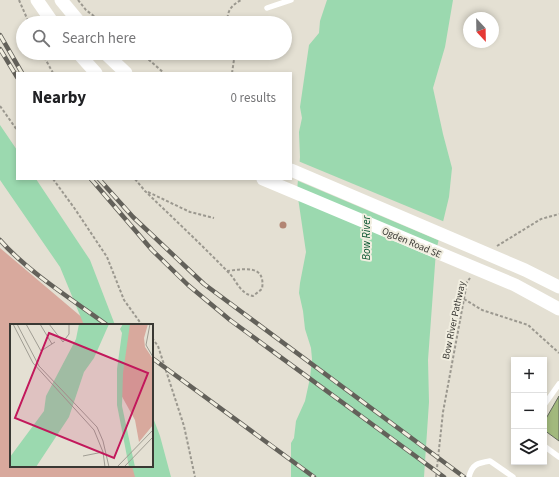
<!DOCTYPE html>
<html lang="en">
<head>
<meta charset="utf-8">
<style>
  body { margin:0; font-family:"Source Sans 3",sans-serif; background:#f6f6f6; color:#202124 }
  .controls { position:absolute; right:12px; bottom:12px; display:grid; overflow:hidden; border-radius:0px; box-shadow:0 2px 6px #0003 }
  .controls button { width:36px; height:36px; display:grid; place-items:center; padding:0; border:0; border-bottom:1px solid #e0e0e0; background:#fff; color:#202124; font:20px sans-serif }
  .compass { position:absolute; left:463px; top:12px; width:36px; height:36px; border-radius:50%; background:#fff; box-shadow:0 2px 6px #0003; rotate:158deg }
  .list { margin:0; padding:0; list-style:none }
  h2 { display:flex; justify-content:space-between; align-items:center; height:52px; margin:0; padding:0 16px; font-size:17px }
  h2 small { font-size:13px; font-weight:400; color:#757577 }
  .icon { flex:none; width:22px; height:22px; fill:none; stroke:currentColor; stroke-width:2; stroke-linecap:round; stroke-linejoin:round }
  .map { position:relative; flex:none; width:559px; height:477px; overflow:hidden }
  .search { position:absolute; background:#fff; box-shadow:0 2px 6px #0003; left:16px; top:16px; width:276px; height:44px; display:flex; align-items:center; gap:10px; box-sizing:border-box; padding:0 14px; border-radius:22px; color:#757577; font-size:15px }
  .panel { position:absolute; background:#fff; box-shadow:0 2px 6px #0003; left:16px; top:72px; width:276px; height:108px; border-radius:0px }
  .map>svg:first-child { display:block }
  .green { fill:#d8a99d }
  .water { fill:#9bd9af }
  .pier { fill:#e4e0d3 }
  .building { fill:#a2b97d; stroke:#63685d }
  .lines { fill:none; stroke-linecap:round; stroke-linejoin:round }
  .path { stroke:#9b988f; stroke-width:2; stroke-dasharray:3 2; stroke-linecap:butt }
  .service { stroke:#fff; stroke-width:5.5 }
  .tertiary { stroke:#fff; stroke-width:13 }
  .rail-casing { stroke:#63615a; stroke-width:4.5 }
  .rail { stroke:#f1eee0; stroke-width:3; stroke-dasharray:9; stroke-linecap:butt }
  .tree { fill:#b28573 }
  .labels { text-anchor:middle; stroke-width:4; stroke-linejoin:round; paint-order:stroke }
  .street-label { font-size:10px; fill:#393833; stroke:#f1eee0 }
  .water-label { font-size:11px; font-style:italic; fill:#09542f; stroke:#f1eee0 }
  .inset-road { fill:none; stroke:#a09d93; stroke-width:1 }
  .view { fill:#c2185b; fill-opacity:0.15; stroke:#c2185b; stroke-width:2 }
  .inset-edge { fill:none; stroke:#393833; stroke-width:2 }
</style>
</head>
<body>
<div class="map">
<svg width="559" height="477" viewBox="0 0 559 477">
  <rect width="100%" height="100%" fill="#e4e0d3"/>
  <path class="green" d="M0 248 91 325H11V466H143L145 477H0Z"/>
  <g class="water">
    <path d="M327 0H453L445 47 433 88 443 134 452 168 449 197 436 251 428 360 429 402 424 477H291V443L294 438 296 421 305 401 310 378 312 359 311 348 305 329 303 311 299 293 300 283 306 252 297 191 300 157 299 132 302 118 300 107 309 45 319 33 320 21Z"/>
    <path d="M0 125 17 150V179H36L90 260 115 325H84L60 267 0 180Z"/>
    <path d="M152 415 160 436 171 477H135L132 466H152Z"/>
  </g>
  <path class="pier" d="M298 161 445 222 440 241 296 180Z"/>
  <path class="building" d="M559 396V441L544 430V422Z"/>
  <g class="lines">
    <g class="path">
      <path d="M19 0 29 23"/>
      <path d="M78 0 86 10 103 23"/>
      <path d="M228 23C226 11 232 5 241 0"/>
      <path d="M42 53 53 73"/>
      <path d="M141 53 164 73"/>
      <path d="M232 73 235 53"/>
      <path d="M0 106 17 130"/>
      <path d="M53 179 75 209 107 257 124 300 142 325"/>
      <path d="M135 179 145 191C173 218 202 245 229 273 234 278 237 285 242 290 246 294 249 295 253 296L262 289C266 264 244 269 227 271"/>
      <path d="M148 192 190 212 214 218"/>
      <path d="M497 246 541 219 559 214"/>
      <path d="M464 299 482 310 528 325 559 353"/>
      <path d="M152 338 158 346 184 426 195 477"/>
      <path d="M436 477 443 412 464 299 467 282 470 278"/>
    </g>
    <g class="service">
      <path d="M267 8 291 0"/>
      <path d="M544 405 559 384"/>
      <path d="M544 446 559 457"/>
      <path d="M514 449V448"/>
      <path d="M469 477C472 464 478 463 490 461L513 477"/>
    </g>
    <g class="tertiary">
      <path d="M37 0 53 23"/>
      <path d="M61 0 80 23"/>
      <path d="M78 53 96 73"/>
      <path d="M105 53 126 73"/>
      <path d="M291 170 525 270 559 287"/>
      <path d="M263 179 515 285 559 309"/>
    </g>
    <g class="rail-casing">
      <g id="rail">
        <path d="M0 35 22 73"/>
        <path d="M0 49 17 77"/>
        <path d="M91 179 152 250 188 285 230 320 444 477"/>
        <path d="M99 179 133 217 204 284 464 477"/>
        <path d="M0 240C28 272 73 300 107 325"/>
        <path d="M152 358 314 477"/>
      </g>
    </g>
    <use href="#rail" class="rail"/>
  </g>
  <circle class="tree" cx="283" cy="225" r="3.5"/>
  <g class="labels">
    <g class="street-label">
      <text transform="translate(412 242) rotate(23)" y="4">Ogden Road SE</text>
      <text transform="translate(453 320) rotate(-78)" y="4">Bow River Pathway</text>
    </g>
    <g class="water-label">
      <text transform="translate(366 238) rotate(-90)" y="4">Bow River</text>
    </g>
  </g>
  <g transform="translate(10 324)">
    <rect width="143" height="143" fill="#e4e0d3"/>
    <path d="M118 0H138L134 14 135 23 143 35V101L129 118 125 96 110 69Z" fill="#d8a99d"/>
    <path d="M69 0H99L84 34 74 48 59 93 26 143H0V133L34 87 36 72 66 15ZM113 0H120L113 49 112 82 125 143H119L107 81V45L112 9 110 5Z" fill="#9bd9af"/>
    <path class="inset-road" d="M3 0 23 39 84 106 93 128 95 143M7 0 29 42 87 103 93 117 99 143M16 0 31 27 45 18M30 0 42 20M39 0 53 18 59 10V0M140 0 136 21 143 33M73 132 93 128M107 143 143 106M114 143 143 113"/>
    <path class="view" d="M39 9 138 49 104 134 5 94Z"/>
    <rect width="143" height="143" class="inset-edge"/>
  </g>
</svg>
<div class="controls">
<button>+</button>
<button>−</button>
<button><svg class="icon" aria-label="layers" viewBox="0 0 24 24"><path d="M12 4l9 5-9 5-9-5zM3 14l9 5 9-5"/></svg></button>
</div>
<svg class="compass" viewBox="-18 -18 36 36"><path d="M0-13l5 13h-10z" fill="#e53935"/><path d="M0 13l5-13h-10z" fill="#757577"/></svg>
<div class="search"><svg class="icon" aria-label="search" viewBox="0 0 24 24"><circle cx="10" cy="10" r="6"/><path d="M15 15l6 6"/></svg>Search here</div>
<section class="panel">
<h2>Nearby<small>0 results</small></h2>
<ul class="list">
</ul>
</section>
</div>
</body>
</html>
